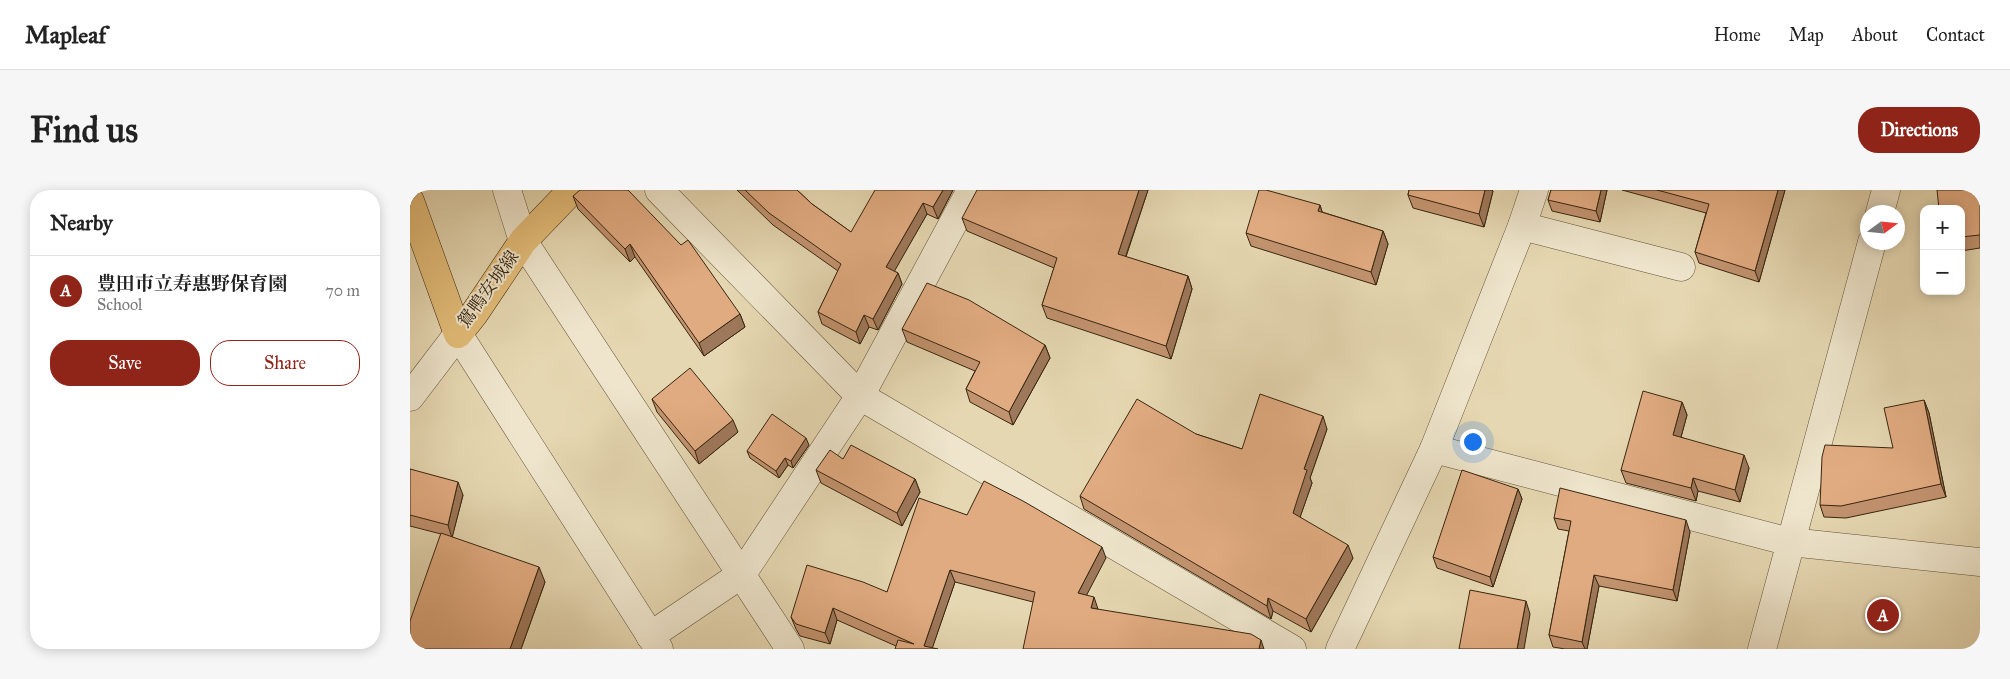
<!DOCTYPE html>
<html lang="en">
<head>
<meta charset="utf-8">
<style>
  body { margin:0; font-family:"IM FELL Great Primer","Noto Serif JP",serif; background:#f6f6f6; color:#222 }
  .controls { position:absolute; right:15px; top:15px; display:grid; overflow:hidden; border-radius:10px; box-shadow:0 2px 12px #0003 }
  .controls button { width:45px; height:45px; display:grid; place-items:center; padding:0; border:0; border-bottom:1px solid #e0e0e0; background:#fff; color:#222; font:25px sans-serif }
  .compass { position:absolute; left:1450px; top:15px; width:45px; height:45px; border-radius:50%; background:#fff; box-shadow:0 2px 12px #0003; rotate:75deg }
  .you { position:absolute; left:1062px; top:251px; width:18px; height:18px; margin:-12px; border:4px solid #fff; border-radius:50%; background:#1a73e8; box-shadow:0 0 0 8px #1a73e833 }
  .badge { display:grid; place-items:center; width:32px; height:32px; border-radius:50%; background:#8f2418; color:#fff; font-size:16px; font-weight:700 }
  .pin { position:absolute; translate:-50% -50%; border:2px solid #fff; box-shadow:0 1px 5px #0006 }
  .list { margin:0; padding:0; list-style:none }
  h2 { display:flex; justify-content:space-between; align-items:center; height:65px; margin:0; padding:0 20px; font-size:21px }
  h2 small { font-size:16px; font-weight:400; color:#767676 }
  .list li { display:grid; grid-template-columns:32px 1fr auto; gap:15px; align-items:center; box-sizing:border-box; height:70px; padding:0 20px; border-top:1px solid #e0e0e0 }
  .list b { display:block; font-size:19px; white-space:nowrap }
  .list p { margin:0; font-size:16px; white-space:nowrap; color:#767676 }
  .list em { font-size:16px; font-style:normal; color:#767676 }
  .actions { display:flex; gap:10px; padding:15px 20px }
  .actions a { flex:1; padding:11px 0; border:1px solid #8f2418; border-radius:20px; text-align:center; font-size:18px; color:#8f2418 }
  .actions .main { background:#8f2418; color:#fff }
  .map { position:relative; flex:none; width:1570px; height:459px; overflow:hidden; border-radius:20px }
  header { display:flex; align-items:center; gap:30px; box-sizing:border-box; height:70px; padding:0 25px; background:#fff; border-bottom:1px solid #e0e0e0 }
  header strong { font-size:24px }
  nav { display:flex; gap:28px; margin-inline-start:auto; font-size:18px }
  .intro { display:flex; align-items:center; justify-content:space-between; box-sizing:border-box; height:120px; padding:0 30px }
  h1 { margin:0; font-size:35px }
  .button { padding:12px 22px; border-radius:20px; background:#8f2418; color:#fff; font-size:18px; font-weight:700 }
  main { display:flex; gap:30px; padding:0 30px }
  aside { flex:1; background:#fff; border-radius:20px; box-shadow:0 2px 12px #0003 }
  .map>svg:first-child { display:block }
  .lines { fill:none; stroke-linecap:round; stroke-linejoin:round }
  .minor-casing { stroke:#635238; stroke-width:29 }
  .major-casing { stroke:#382610; stroke-width:29 }
  .minor { stroke:#eee5cc; stroke-width:28 }
  .major { stroke:#e2bc78; stroke-width:28 }
  .wall { fill:#c2936f; stroke:#382610 }
  .shaded-wall { fill:#9e785a; stroke:#382610 }
  .building { fill:#e1ab81; stroke:#382610 }
  .labels { text-anchor:middle; stroke-width:4; stroke-linejoin:round; paint-order:stroke }
  .street-label { font-size:18px; fill:#382610; stroke:#eee5cc }
</style>
</head>
<body>
<header>
<strong>Mapleaf</strong>
<nav><a>Home</a><a>Map</a><a>About</a><a>Contact</a></nav>
</header>
<div class="intro"><h1>Find us</h1><a class="button">Directions</a></div>
<main>
<aside>
<h2>Nearby<small></small></h2>
<ul class="list">
<li><span class="badge">A</span><div><b>豊田市立寿惠野保育園</b><p>School</p></div><em>70 m</em></li>
</ul>
<div class="actions"><a class="main">Save</a><a>Share</a></div>
</aside>
<div class="map">
<svg width="1570" height="459" viewBox="0 0 1570 459">
  <rect width="100%" height="100%" fill="#e5d7b1"/>
  <filter id="stains"><feTurbulence type="fractalNoise" baseFrequency=".004" numOctaves="4"/><feColorMatrix values="0 0 0 0 .2 0 0 0 0 .09 0 0 0 0 .02 0 0 0 .5 -.17"/></filter>
  <radialGradient id="worn" r=".72"><stop offset=".6" stop-color="#630" stop-opacity="0"/><stop offset="1" stop-color="#630" stop-opacity=".3"/></radialGradient>
  <g class="lines">
    <g class="minor-casing">
      <g id="minor">
        <path d="M97 0 113 51 380 459"/>
        <path d="M249 0 450 206 882 459"/>
        <path d="M1470 22 1476 0"/>
        <path d="M1112 36 1271 77"/>
        <path d="M0 207 48 144 249 459"/>
        <path d="M1024 259 1380 352 1570 372"/>
        <path d="M240 446 332 384 450 206 561 0"/>
        <path d="M930 459 1024 259 1112 36 1124 0"/>
        <path d="M1352 459 1462 52"/>
      </g>
    </g>
    <g class="major-casing">
      <path id="major" d="M0 11 48 144 64 124 113 51 162 0"/>
    </g>
    <use href="#minor" class="minor"/>
    <use href="#major" class="major"/>
  </g>
  <g class="wall">
    <path d="M327 0H387L402 14 441 42 543 0 528 29 517 24 484 81 488 83 492 94 468 140 459 137 450 154 412 134 408 122 428 81 363 35Z"/>
    <path d="M738 0 716 67 778 86 782 99 761 169 637 128 632 115 644 78 557 41 552 28Z"/>
    <path d="M999 0H1082L1083 1 1074 37 1003 18 998 5Z"/>
    <path d="M1141 0H1197L1190 32 1142 21 1138 10Z"/>
    <path d="M1212 0H1375L1349 92 1289 73 1285 62 1296 23Z"/>
    <path d="M1570 0V58L1551 61V19Z"/>
    <path d="M163 6 330 124 335 137 294 166 225 67 220 72 168 19Z"/>
    <path d="M910 15 912 22 973 41 978 54 966 95 841 56 836 43Z"/>
    <path d="M492 139 635 155 640 168 603 235 560 212 556 199 565 181 497 152Z"/>
    <path d="M242 209 328 242 289 274 247 222Z"/>
    <path d="M1514 210 1519 223 1536 307 1436 328 1414 327 1410 315 1483 258Z"/>
    <path d="M1272 212 1277 225 1271 247 1339 278 1330 312 1288 301 1286 311 1216 293 1211 280Z"/>
    <path d="M917 239 900 288 902 293 890 327 943 368 901 442 863 421 861 429 674 319 670 306 786 244 832 259Z"/>
    <path d="M399 255 383 278 378 275 369 288 340 268 337 261Z"/>
    <path d="M433 269 505 289 510 302 492 336 411 293 406 280Z"/>
    <path d="M0 279 53 305 42 347 135 392 111 459H0L31 344 0 336Z"/>
    <path d="M1108 299 1112 309 1083 397 1027 378 1023 367Z"/>
    <path d="M557 325 696 368 623 412 545 392 522 458 486 456 427 430 420 454 390 446 386 439 381 427 477 402Z"/>
    <path d="M1144 328 1280 342 1267 411 1189 396 1177 459H1155L1143 457 1139 445 1159 341 1148 339Z"/>
  </g>
  <g class="shaded-wall">
    <path d="M533 0H543L528 29 523 17Z"/>
    <path d="M729 0H738L712 77 708 64Z"/>
    <path d="M1075 0H1082L1083 1 1074 37 1069 24Z"/>
    <path d="M1191 0H1197L1190 32 1186 21Z"/>
    <path d="M1368 0H1375L1349 92 1345 81Z"/>
    <path d="M513 13 517 24 480 89 476 77Z"/>
    <path d="M910 15 914 28 908 21Z"/>
    <path d="M973 41 978 54 966 95 961 82Z"/>
    <path d="M220 54 225 67 220 72 215 59Z"/>
    <path d="M488 83 492 94 468 140 463 129Z"/>
    <path d="M778 86 782 99 761 169 756 156Z"/>
    <path d="M330 124 335 137 294 166 289 153Z"/>
    <path d="M454 125 459 137 450 154 446 142Z"/>
    <path d="M635 155 640 168 603 235 599 222Z"/>
    <path d="M1514 210 1519 223 1536 307 1531 294Z"/>
    <path d="M1272 212 1277 225 1268 258 1263 245Z"/>
    <path d="M913 226 917 239 900 288 902 293 887 336 883 323 894 279Z"/>
    <path d="M323 230 328 242 289 274 285 261Z"/>
    <path d="M396 248 399 255 383 278 381 271Z"/>
    <path d="M1334 265 1339 278 1330 312 1325 300Z"/>
    <path d="M375 268 378 275 369 288 366 281Z"/>
    <path d="M1283 288 1288 301 1286 311 1281 298Z"/>
    <path d="M505 289 510 302 492 336 487 323Z"/>
    <path d="M48 292 53 305 42 348 38 335Z"/>
    <path d="M1108 299 1112 309 1083 397 1080 387Z"/>
    <path d="M1276 330 1280 342 1267 411 1263 400Z"/>
    <path d="M938 355 943 368 901 442 896 429Z"/>
    <path d="M692 357 696 368 672 414 668 403Z"/>
    <path d="M129 377 135 392 111 459H100Z"/>
    <path d="M540 380 545 392 522 459 514 456Z"/>
    <path d="M1184 385 1189 396 1177 459H1175L1172 452Z"/>
    <path d="M684 407 688 419 681 418Z"/>
    <path d="M858 408 863 421 861 429 857 416Z"/>
    <path d="M1116 411 1120 424 1114 459H1107Z"/>
    <path d="M423 418 427 430 420 454 415 443Z"/>
    <path d="M851 450 854 459H849Z"/>
  </g>
  <g class="building">
    <path d="M170 0H218L271 55 278 50 330 124 289 153 220 54 215 59 163 6Z"/>
    <path d="M335 0H387L402 14 441 42 465 0H533L523 17 513 13 476 77 488 83 463 129 454 125 446 142 408 122 431 74 359 23Z"/>
    <path d="M567 0H729L708 64 778 86 756 156 632 115 647 68 552 28Z"/>
    <path d="M849 0H856L910 15 908 21 973 41 961 82 836 43Z"/>
    <path d="M999 0H1075L1069 24 998 5Z"/>
    <path d="M1141 0H1191L1186 21 1138 10Z"/>
    <path d="M1247 0H1368L1345 81 1285 62 1299 14Z"/>
    <path d="M1527 0H1570V45L1551 47V19H1529Z"/>
    <path d="M517 93 559 110 635 155 599 222 556 199 570 172 492 139Z"/>
    <path d="M280 178 323 230 285 261 242 209Z"/>
    <path d="M1233 201 1272 212 1263 245 1334 265 1325 300 1283 288 1281 298 1211 280Z"/>
    <path d="M850 204 913 226 894 279 897 280 883 323 938 355 896 429 858 408 857 416 670 306 727 209 786 244 832 259Z"/>
    <path d="M1514 210 1531 294 1431 316 1410 315 1412 267 1415 255 1483 258 1474 218Z"/>
    <path d="M362 224 396 248 381 271 375 268 366 281 337 261Z"/>
    <path d="M441 255 505 289 487 323 406 280 420 260 433 269Z"/>
    <path d="M0 279 48 292 38 335 0 325Z"/>
    <path d="M1052 280 1108 299 1080 387 1023 367Z"/>
    <path d="M574 291 613 311 692 357 668 403 684 407 681 418 841 444 851 450 849 459H613L625 402 540 380 514 456 528 459H485L488 450 504 454 423 418 415 443 386 434 381 427 397 375 453 392 477 402 509 308 557 325Z"/>
    <path d="M1150 298 1276 330 1263 400 1184 385 1172 452 1139 445 1161 331 1144 328Z"/>
    <path d="M31 343 129 377 100 459H0V431Z"/>
    <path d="M1060 400 1116 411 1107 459H1049Z"/>
  </g>
  <g class="labels">
    <g class="street-label">
      <text transform="translate(78 99) rotate(-54)" y="6">鴛鴨安城線</text>
    </g>
  </g>
  <rect width="100%" height="100%" filter="url(#stains)"/>
  <rect width="100%" height="100%" fill="url(#worn)"/>
</svg>
<div class="controls">
<button>+</button>
<button>−</button>
</div>
<svg class="compass" viewBox="-18 -18 36 36"><path d="M0-13l5 13h-10z" fill="#e53935"/><path d="M0 13l5-13h-10z" fill="#767676"/></svg>
<div class="you"></div>
<div class="pin badge" style="left:1473px;top:425px">A</div>
</div>
</main>
</body>
</html>
